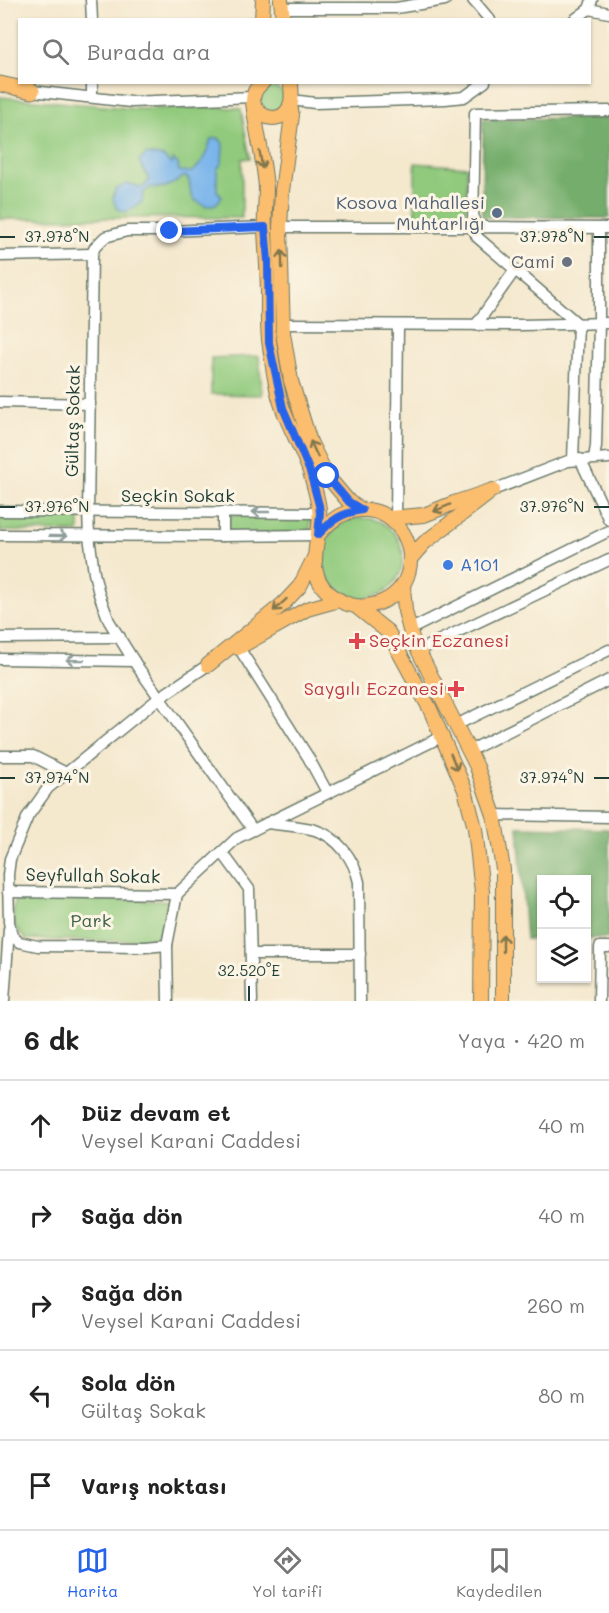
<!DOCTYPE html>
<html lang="tr">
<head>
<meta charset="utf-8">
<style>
  body { margin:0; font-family:Mali,sans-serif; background:#f6f6f6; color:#222 }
  .controls { position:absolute; right:18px; bottom:18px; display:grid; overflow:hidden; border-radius:0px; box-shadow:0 2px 4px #0004 }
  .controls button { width:54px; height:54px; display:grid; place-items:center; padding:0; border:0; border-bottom:2px solid #e0e0e0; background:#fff; color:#222; font:30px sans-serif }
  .stop { position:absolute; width:18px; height:18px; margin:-14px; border:4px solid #2563eb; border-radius:50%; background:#fff }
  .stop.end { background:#2563eb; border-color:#fff; box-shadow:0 2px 6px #0008 }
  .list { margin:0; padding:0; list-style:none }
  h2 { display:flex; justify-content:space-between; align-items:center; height:78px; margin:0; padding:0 24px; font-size:26px }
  h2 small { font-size:20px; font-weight:400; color:#767676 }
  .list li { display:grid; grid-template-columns:39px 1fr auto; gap:18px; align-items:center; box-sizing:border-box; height:90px; padding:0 24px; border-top:2px solid #e0e0e0 }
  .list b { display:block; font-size:22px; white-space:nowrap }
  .list p { margin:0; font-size:20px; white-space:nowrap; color:#767676 }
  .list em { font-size:20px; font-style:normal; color:#767676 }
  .icon { flex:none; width:33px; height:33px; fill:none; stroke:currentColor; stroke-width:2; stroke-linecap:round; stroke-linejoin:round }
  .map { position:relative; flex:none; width:609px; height:1001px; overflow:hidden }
  .search { position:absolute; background:#fff; box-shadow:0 2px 4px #0004; left:18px; right:18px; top:18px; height:66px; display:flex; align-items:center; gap:15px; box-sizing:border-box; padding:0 21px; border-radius:0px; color:#767676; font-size:22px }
  .sheet { height:528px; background:#fff }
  nav { display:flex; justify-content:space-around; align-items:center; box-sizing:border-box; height:84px; border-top:2px solid #e0e0e0; background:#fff; font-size:16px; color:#767676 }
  nav a { display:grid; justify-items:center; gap:3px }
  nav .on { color:#2563eb }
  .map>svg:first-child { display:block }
  .green { fill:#91ca7d; stroke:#588458; stroke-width:1.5 }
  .forest { fill:#74ae6c; stroke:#4a7650; stroke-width:1.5 }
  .water { fill:#7ab5eb; stroke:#4c7990; stroke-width:1.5 }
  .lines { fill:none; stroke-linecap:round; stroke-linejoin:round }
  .minor-casing { stroke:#6a796a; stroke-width:13 }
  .major-casing { stroke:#6a796a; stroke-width:16 }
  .highway-casing { stroke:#6a796a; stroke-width:17 }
  .minor { stroke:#fff; stroke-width:10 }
  .major { stroke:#fbbd6e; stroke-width:14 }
  .highway { stroke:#fbbd6e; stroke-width:15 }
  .oneway { stroke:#82774e }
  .oneway2 { stroke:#8f9e9a }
  .route { stroke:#2563eb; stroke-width:8 }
  .ticks { fill:none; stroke:#1f3d34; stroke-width:2 }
  .service-dot { fill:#5c6f8a; stroke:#fcf5e5; stroke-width:2 }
  .worship-dot { fill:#6b7280; stroke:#fcf5e5; stroke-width:2 }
  .shop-dot { fill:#3f7fe0; stroke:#fcf5e5; stroke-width:2 }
  .health-dot { fill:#e0444e; stroke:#fcf5e5; stroke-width:2 }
  .labels { text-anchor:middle; stroke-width:6; stroke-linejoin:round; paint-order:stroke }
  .service-label { font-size:18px; fill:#4e5e75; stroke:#fcf5e5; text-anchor:end }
  .worship-label { font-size:18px; fill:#5b616d; stroke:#fcf5e5; text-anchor:end }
  .street-label { font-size:18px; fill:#1f3d34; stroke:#fcf5e5 }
  .shop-label { font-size:18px; fill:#366cbe; stroke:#fcf5e5; text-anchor:start }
  .health-label { font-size:18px; fill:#be3a42; stroke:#fcf5e5; text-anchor:start }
  .park-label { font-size:18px; fill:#3c6046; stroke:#fcf5e5 }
  .ticks-label { font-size:15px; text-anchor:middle; fill:#1f3d34; stroke:#fcf5e5; stroke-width:6; stroke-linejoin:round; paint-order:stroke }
</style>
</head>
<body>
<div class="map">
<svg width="609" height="1001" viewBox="0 0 609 1001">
  <rect width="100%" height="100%" fill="#fcf5e5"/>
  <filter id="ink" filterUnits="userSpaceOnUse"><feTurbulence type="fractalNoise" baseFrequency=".0167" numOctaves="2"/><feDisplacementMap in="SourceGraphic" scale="12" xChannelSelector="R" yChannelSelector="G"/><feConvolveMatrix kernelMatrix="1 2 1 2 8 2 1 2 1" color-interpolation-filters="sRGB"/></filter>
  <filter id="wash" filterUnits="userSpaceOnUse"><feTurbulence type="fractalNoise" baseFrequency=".008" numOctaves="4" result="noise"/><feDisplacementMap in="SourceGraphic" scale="24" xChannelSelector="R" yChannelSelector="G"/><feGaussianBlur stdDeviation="1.35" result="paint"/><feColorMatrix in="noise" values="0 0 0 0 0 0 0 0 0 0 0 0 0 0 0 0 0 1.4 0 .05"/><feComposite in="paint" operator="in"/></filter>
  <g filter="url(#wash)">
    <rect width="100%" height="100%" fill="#f4e8cd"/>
    <g class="green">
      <circle cx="272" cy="99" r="12"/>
      <path d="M0 97 138 109 215 107 236 108 241 109 250 158 242 159V218C162 216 81 219 0 219Z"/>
      <path d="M415 163 467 167 466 221H415Z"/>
      <path d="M259 356 262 395 211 394V358Z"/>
      <path d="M0 513 79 514V532L0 531Z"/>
      <path d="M310 514V534L227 533V515Z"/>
      <circle cx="363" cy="558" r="40"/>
      <path d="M16 900H158L169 901 168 911 161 932 151 940 97 941 26 939C14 930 9 915 16 900Z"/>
    </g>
    <g class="forest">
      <path d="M609 118V218L482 217 483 119Z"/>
      <path d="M518 827 609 829V938H587L586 879H542L541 939H526Z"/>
    </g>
    <path class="water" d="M219 138 223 144 222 163 217 169V191L222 197 216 204 206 206 194 200 191 194 189 180 185 176C173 184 165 190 151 187L143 193 142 202 127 212 117 209 113 199 115 190C125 183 130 182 141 188L146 185 149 180 139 161 147 154 164 157 171 164 173 159 178 164 179 171 192 172C203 164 207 152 211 139Z"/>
  </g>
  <g filter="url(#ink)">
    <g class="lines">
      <g class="minor-casing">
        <g id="minor">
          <path d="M91 0 92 20"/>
          <path d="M473 0 490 20"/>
          <path d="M282 8H396L445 0"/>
          <path d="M589 9 609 13"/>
          <path d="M574 20 589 9 592 0"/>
          <path d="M92 82V97"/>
          <path d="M32 91 131 102 253 97"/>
          <path d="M291 100 315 103 445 99 464 97 485 82"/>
          <path d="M280 227H473L475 113 609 111"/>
          <path d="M0 256 92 254"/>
          <path d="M282 324 522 325 609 323"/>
          <path d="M476 325 515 270"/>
          <path d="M0 402 90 404"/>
          <path d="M594 458 596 446 599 323V228"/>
          <path d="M580 459 609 520"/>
          <path d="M573 460 578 324 477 237 473 227 609 228"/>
          <path d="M493 490 568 461 609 458"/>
          <path d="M0 511 320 513"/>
          <path d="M223 512V536"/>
          <path d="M396 519 398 325"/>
          <path d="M0 535 223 536 318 535"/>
          <path d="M409 630 609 531"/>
          <path d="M0 638 120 637"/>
          <path d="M239 648 308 757 327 792"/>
          <path d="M419 650 609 560"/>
          <path d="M0 659 134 661"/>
          <path d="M208 665 159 698 48 788 28 816 10 859 8 875 9 922 12 936 19 942 38 946 146 947 167 945 177 894 237 838 443 736"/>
          <path d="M456 725 609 650"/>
          <path d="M469 751 609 680"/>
          <path d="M0 756H33L66 773"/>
          <path d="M494 815 609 817"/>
          <path d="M267 823C281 825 302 826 315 830 338 837 354 859 359 882L360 1001"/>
          <path d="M253 830 137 666 109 621 99 594 94 573 89 536 88 512 92 254 95 247 105 237 127 231H170L265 227"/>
          <path d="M222 852 249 889 252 1001"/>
          <path d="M8 892 177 894"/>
          <path d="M167 945 168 1001"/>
          <path d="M251 954H360"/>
          <path d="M4 1001 9 929"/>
          <path d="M599 1001 600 947H609"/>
        </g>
      </g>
      <g class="major-casing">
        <g id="major">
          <path d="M281 0 283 20"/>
          <path d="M262 20 263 0"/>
          <path d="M263 82C234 105 277 135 290 106 293 99 291 90 291 82"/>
          <path d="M253 102C256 131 264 159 266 188 266 202 264 215 265 229 266 252 268 274 268 297 268 313 267 331 270 347 273 368 276 390 283 409 291 431 303 451 310 472 313 482 316 493 318 503 326 537 296 574 337 599 347 605 356 608 367 606 382 604 396 596 404 583 425 544 389 497 346 513 334 517 326 526 318 535"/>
          <path d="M290 105 292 115 282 191 280 227 283 333 291 381 310 442 327 476 349 502 362 510"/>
          <path d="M389 518 424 515 454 503 493 490"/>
          <path d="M411 558 424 543 487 495"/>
          <path d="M403 585 405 611 412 638 477 767 494 815 503 869V1001"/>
          <path d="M358 608 388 632 430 709 465 790 475 828 482 892 481 1001"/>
          <path d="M238 648 307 609 339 600"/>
          <path d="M208 665 283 604 300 586 314 558"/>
        </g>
      </g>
      <g class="highway-casing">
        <path id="highway" d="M0 84 32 91"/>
      </g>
      <use href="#minor" class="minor"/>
      <use href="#major" class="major"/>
      <use href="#highway" class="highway"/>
    </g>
    <defs><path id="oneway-shaft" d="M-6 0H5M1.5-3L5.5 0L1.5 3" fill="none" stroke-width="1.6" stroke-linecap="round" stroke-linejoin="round" transform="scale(1.5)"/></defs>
    <g class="oneway">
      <use href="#oneway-shaft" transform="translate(261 160) rotate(81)"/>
      <use href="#oneway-shaft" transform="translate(282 259) rotate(-91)"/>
      <use href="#oneway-shaft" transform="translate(314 449) rotate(-115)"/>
      <use href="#oneway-shaft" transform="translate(442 508) rotate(157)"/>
      <use href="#oneway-shaft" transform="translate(280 605) rotate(138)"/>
      <use href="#oneway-shaft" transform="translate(454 762) rotate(68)"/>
      <use href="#oneway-shaft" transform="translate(503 943) rotate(-90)"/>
    </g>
    <g class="oneway2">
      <use href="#oneway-shaft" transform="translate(261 512) rotate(-180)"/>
      <use href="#oneway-shaft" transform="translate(58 536) rotate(1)"/>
      <use href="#oneway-shaft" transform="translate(75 660) rotate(-179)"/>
    </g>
  </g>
  <g class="lines" filter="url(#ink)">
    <path class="route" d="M170 231 265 227 268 261 269 343 283 408 310 472 319 505 320 513 318 535C332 520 341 513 362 510L349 502 327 476"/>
  </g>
  <path class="ticks" d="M0 237H15M594 237H609M0 507H15M594 507H609M0 778H15M594 778H609M249 986V1001"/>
  <circle class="service-dot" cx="497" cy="213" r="6"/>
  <circle class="worship-dot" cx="567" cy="262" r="6"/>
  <circle class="shop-dot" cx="448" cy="565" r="6"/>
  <g class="health-dot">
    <path d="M354 632h6v6h6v6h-6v6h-6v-6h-6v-6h6z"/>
    <path d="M453 680h6v6h6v6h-6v6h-6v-6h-6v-6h6z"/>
  </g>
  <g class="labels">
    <g class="service-label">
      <text x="485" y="209">Kosova Mahallesi<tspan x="485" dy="21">Muhtarlığı</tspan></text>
    </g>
    <g class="worship-label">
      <text x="555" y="268">Cami</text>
    </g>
    <g class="street-label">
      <text transform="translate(73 421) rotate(-89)" y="6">Gültaş Sokak</text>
      <text x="178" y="502">Seçkin Sokak</text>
      <text transform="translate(93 876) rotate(1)" y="6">Seyfullah Sokak</text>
    </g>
    <g class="shop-label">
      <text x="460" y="571">A101</text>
    </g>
    <g class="health-label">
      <text x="369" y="647">Seçkin Eczanesi</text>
      <text x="444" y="695" text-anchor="end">Saygılı Eczanesi</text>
    </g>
    <g class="park-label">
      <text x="91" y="927">Park</text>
    </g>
  </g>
  <g class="ticks-label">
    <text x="57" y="242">37.978°N</text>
    <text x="552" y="242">37.978°N</text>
    <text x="57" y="512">37.976°N</text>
    <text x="552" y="512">37.976°N</text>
    <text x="57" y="783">37.974°N</text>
    <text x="552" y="783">37.974°N</text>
    <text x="249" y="976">32.520°E</text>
  </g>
</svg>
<div class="controls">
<button><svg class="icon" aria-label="locate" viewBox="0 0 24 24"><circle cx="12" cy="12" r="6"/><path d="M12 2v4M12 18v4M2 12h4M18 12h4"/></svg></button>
<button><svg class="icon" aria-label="layers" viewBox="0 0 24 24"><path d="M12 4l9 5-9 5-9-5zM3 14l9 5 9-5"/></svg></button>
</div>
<div class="stop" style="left:327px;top:476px"></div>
<div class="stop end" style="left:170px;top:231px"></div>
<div class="search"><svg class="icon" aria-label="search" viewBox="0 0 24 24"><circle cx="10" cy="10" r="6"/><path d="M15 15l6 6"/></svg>Burada ara</div>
</div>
<section class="sheet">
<h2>6 dk<small>Yaya · 420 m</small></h2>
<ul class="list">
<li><svg class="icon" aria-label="ahead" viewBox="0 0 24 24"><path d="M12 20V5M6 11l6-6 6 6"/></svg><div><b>Düz devam et</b><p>Veysel Karani Caddesi</p></div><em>40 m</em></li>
<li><svg class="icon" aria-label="right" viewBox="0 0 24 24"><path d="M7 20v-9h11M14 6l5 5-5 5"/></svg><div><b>Sağa dön</b></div><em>40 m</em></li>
<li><svg class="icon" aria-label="right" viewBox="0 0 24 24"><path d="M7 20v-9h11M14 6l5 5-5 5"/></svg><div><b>Sağa dön</b><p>Veysel Karani Caddesi</p></div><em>260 m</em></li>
<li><svg class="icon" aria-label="left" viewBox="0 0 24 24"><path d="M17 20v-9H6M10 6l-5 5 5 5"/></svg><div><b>Sola dön</b><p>Gültaş Sokak</p></div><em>80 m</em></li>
<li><svg class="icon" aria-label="arrive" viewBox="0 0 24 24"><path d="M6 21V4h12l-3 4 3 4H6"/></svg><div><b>Varış noktası</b></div></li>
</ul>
</section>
<nav>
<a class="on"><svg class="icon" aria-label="map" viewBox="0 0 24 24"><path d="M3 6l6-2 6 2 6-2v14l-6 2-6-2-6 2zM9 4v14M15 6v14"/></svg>Harita</a>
<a><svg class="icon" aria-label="directions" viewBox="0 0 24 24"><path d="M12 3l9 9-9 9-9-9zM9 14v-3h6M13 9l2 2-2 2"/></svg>Yol tarifi</a>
<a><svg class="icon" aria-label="saved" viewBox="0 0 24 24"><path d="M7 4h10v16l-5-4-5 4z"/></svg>Kaydedilen</a>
</nav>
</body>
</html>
